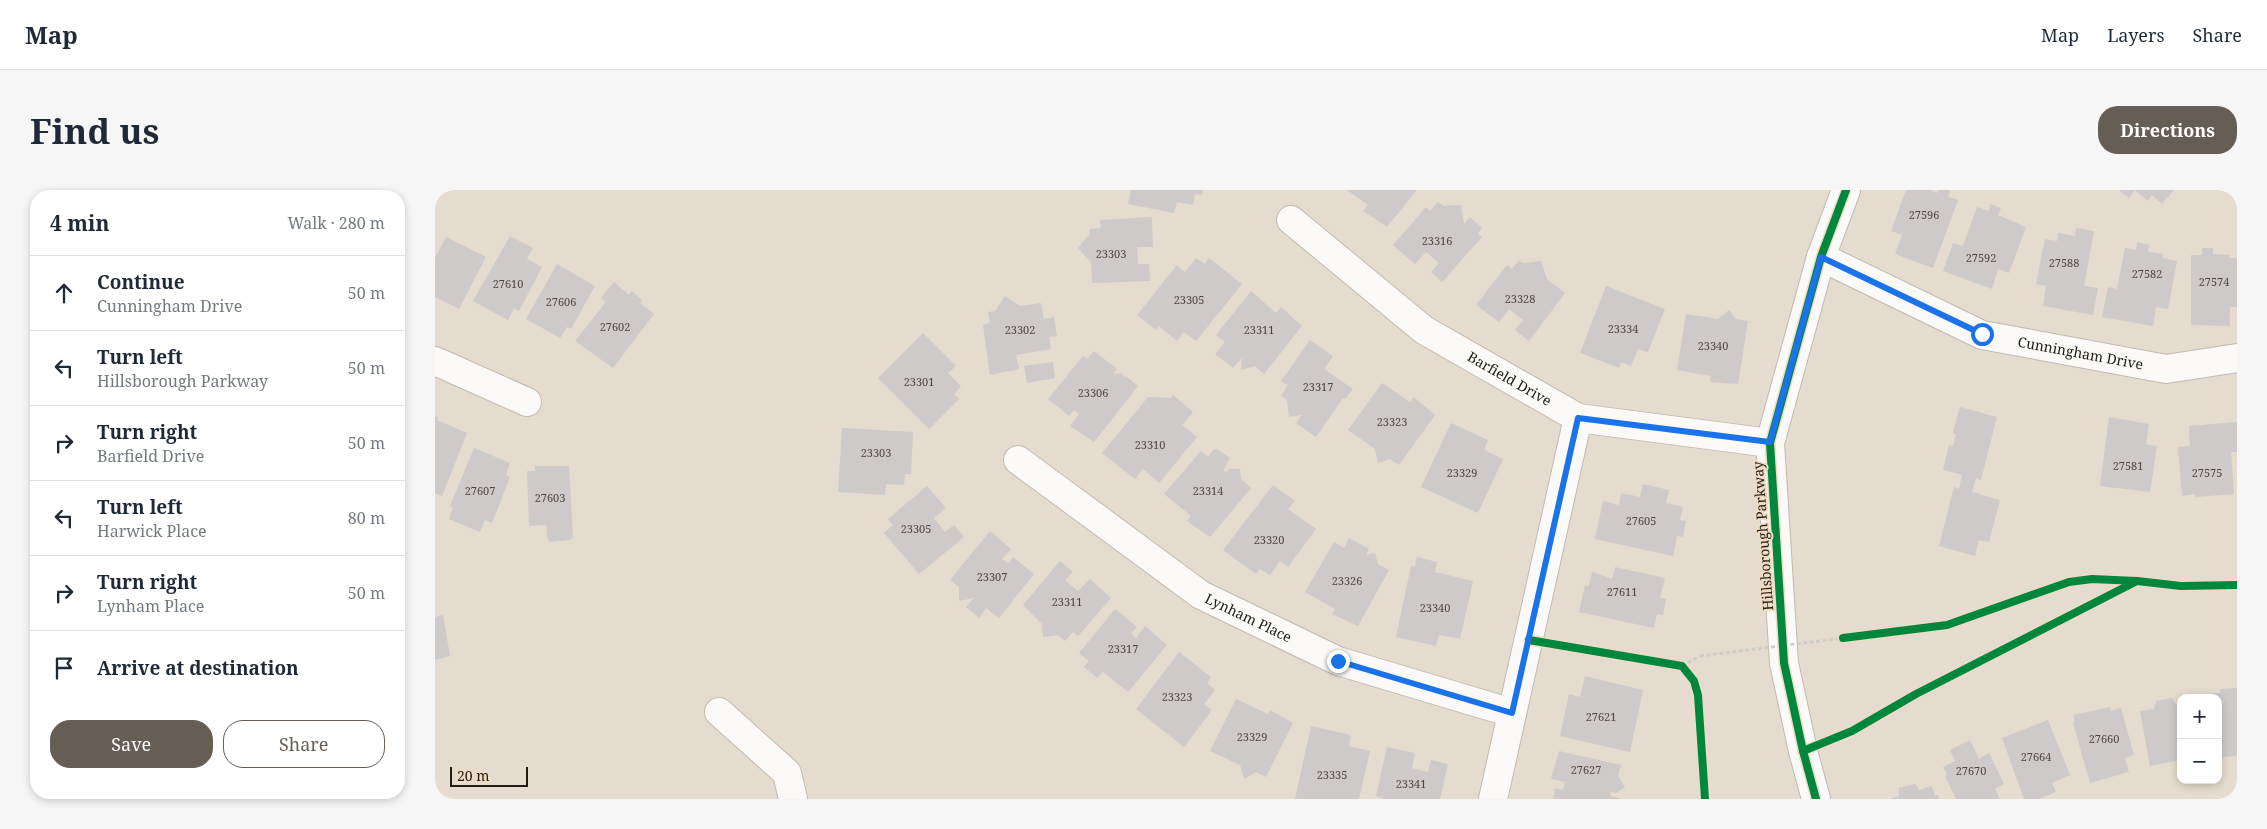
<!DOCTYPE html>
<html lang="en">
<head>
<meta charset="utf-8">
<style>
  body { margin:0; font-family:"Noto Serif",serif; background:#f6f6f7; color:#1f2937 }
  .controls { position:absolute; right:15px; bottom:15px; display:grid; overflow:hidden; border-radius:10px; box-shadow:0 2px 8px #0003 }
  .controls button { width:45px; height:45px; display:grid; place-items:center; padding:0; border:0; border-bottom:1px solid #e0e1e3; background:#fff; color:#1f2937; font:25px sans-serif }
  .scale { position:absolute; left:15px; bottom:12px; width:78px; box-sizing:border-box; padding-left:5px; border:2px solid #221b13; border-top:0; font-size:14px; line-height:18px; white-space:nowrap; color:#221b13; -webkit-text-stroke:4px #efdcc4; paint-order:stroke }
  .stop { position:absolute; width:15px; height:15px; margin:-11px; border:4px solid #1a73e8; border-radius:50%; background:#fff }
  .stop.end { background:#1a73e8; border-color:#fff; box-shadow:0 1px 5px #0008 }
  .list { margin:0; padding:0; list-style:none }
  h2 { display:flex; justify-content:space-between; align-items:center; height:65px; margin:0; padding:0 20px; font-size:21px }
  h2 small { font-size:16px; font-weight:400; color:#747a83 }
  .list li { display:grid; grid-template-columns:32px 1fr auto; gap:15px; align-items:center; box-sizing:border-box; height:75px; padding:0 20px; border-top:1px solid #e0e1e3 }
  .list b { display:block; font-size:19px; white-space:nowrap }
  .list p { margin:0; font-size:16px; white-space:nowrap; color:#747a83 }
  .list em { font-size:16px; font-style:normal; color:#747a83 }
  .actions { display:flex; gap:10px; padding:15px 20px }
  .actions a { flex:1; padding:11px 0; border:1px solid #665e54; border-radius:20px; text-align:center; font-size:18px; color:#665e54 }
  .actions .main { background:#665e54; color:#fff }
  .icon { flex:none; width:28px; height:28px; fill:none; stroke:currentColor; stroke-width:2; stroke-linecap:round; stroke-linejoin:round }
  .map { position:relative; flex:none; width:1802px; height:609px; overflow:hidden; border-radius:20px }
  header { display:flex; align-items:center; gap:30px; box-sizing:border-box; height:70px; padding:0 25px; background:#fff; border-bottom:1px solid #e0e1e3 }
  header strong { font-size:24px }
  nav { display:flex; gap:28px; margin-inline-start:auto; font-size:18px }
  .intro { display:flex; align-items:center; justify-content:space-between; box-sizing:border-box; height:120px; padding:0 30px }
  h1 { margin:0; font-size:35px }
  .button { padding:12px 22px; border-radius:20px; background:#665e54; color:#fff; font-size:18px; font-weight:700 }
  main { display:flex; gap:30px; padding:0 30px }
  aside { flex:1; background:#fff; border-radius:20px; box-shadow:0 2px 8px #0003 }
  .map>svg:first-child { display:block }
  .building { fill:#cecaca }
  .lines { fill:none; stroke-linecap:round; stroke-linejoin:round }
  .minor-casing { stroke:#c2bab0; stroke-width:30 }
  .path { stroke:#cfccc8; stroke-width:3; stroke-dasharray:4 2.5; stroke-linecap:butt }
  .minor { stroke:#fbfaf8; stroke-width:28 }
  .path-bridge { stroke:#cfccc8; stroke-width:3; stroke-dasharray:4 2.5; stroke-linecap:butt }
  .cycleway-casing { stroke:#efdcc4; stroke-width:11 }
  .cycleway { stroke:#00873e; stroke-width:8 }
  .route { stroke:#1a73e8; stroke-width:6 }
  .labels { text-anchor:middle; stroke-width:4; stroke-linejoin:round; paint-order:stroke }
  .number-label { font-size:11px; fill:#4d4741 }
  .street-label { font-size:14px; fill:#221b13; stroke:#efdcc4 }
</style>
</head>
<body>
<header>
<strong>Map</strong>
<nav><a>Map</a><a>Layers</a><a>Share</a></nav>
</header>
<div class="intro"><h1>Find us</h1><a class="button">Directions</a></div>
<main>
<aside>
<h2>4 min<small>Walk · 280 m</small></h2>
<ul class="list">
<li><svg class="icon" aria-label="ahead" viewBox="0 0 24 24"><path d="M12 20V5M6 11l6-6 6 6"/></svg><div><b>Continue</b><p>Cunningham Drive</p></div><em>50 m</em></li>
<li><svg class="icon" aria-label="left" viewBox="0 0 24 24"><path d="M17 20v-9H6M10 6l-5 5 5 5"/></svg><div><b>Turn left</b><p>Hillsborough Parkway</p></div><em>50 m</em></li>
<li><svg class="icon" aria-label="right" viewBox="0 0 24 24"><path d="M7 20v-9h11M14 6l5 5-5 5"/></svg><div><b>Turn right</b><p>Barfield Drive</p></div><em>50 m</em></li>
<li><svg class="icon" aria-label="left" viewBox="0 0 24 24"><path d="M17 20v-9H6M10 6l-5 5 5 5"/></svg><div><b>Turn left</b><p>Harwick Place</p></div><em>80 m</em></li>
<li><svg class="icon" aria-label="right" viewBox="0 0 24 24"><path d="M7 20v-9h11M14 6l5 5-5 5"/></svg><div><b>Turn right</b><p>Lynham Place</p></div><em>50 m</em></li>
<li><svg class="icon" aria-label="arrive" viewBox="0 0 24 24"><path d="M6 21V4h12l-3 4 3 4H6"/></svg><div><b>Arrive at destination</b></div></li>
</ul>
<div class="actions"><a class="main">Save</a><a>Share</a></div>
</aside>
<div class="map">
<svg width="1802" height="609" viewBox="0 0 1802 609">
  <rect width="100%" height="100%" fill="#e5dbce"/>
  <g class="building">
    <path d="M696 0H768L767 5 760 4 758 15 742 12 739 23 693 14Z"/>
    <path d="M912 0H982L952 37 928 21 933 15Z"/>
    <path d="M1471 0H1495L1502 3 1503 0H1513L1515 1 1513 7 1523 10 1498 78 1460 64 1467 45 1456 41Z"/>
    <path d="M1684 0H1739L1727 14 1717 5 1713 11 1700 0 1694 8Z"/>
    <path d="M1003 12 1008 16 1026 15 1029 34 1035 27 1047 38 1043 44 1047 47 1007 92 996 82 1004 73 991 62 980 74 958 55 991 17 995 21Z"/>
    <path d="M1555 14 1566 18 1563 25 1591 37 1574 83 1563 79 1557 99 1508 81 1518 53 1528 56 1542 17 1554 21Z"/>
    <path d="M717 27 718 57H702L703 74H714L715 91 657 93 656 72 643 58 654 45 655 39 666 38 665 30Z"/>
    <path d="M1641 38 1659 41 1649 96 1663 98 1658 125 1608 116 1611 96 1601 94 1610 49 1622 51 1623 43 1640 46Z"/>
    <path d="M75 46 98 58 92 69 107 77 84 121 79 118 73 130 38 111Z"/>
    <path d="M11 47 51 67 24 119 0 107V68Z"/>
    <path d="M1702 52 1714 55 1713 62 1728 64V68L1742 71 1733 119 1721 117 1718 136 1667 127 1673 97 1682 99 1690 58 1701 60Z"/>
    <path d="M1767 58H1778V64L1795 65 1794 68H1802V117H1795V136L1756 135V65H1767Z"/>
    <path d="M761 68 770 74 774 68 807 94 761 151 749 142 742 151 724 136 721 140 702 125 742 75 750 82Z"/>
    <path d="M1084 70 1088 73 1106 71 1112 89 1130 103 1094 151 1080 140 1088 130 1074 119 1064 132 1041 115 1072 75 1077 79Z"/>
    <path d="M122 74 160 96 136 139 132 137 125 148 91 129Z"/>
    <path d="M179 92 194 105 197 101 207 110 205 113 219 124 178 178 140 151 171 112 166 108Z"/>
    <path d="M1171 96 1230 119 1213 162 1203 159 1196 176 1186 172 1184 178 1145 163Z"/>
    <path d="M816 101 841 123 846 117 867 136 829 184 820 176 806 180 807 168 798 178 780 164 790 152 781 145Z"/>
    <path d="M570 106 585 116 606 113 609 129 619 127 622 146 614 147 616 159 581 165 584 179 555 185 548 135 555 133 553 122 560 121Z"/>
    <path d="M1294 120 1301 129 1313 131 1303 194 1275 192 1276 186 1242 180 1251 124 1283 129Z"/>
    <path d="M488 143 521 176 513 183 526 196 519 204 524 209 494 239 443 188Z"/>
    <path d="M875 150 898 166 889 179 918 199 910 209 908 208 881 247 861 233 867 225 854 227 852 210 846 206 853 195 846 191Z"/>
    <path d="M659 161 682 179 678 184 688 183 689 188 691 186 703 196 659 252 635 236 644 224 639 220 634 226 613 209 648 166 652 169Z"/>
    <path d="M618 172 620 188 592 193 589 176Z"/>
    <path d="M947 193 975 212 979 207 1000 225 964 275 955 269 943 273 940 259 913 240Z"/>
    <path d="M738 205 758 222 747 235 762 247 724 293 708 279 700 289 667 263 713 207 736 208Z"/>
    <path d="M1525 217 1562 227 1546 290 1541 288 1537 302 1565 310 1554 352 1544 350 1540 366 1504 356 1519 297 1524 299 1527 285 1508 280 1514 255 1518 256 1521 244 1518 243Z"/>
    <path d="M0 226 3 227 2 230 32 243 7 306 0 303Z"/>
    <path d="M1674 227 1714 234 1711 254 1722 256 1715 302 1665 296Z"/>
    <path d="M1802 232V262H1796L1799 304 1760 307V304L1747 306 1743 257 1755 256 1754 236Z"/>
    <path d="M1016 233 1053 250 1049 260 1068 269 1043 323 986 297Z"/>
    <path d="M407 238 478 242 476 284H470L469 295 451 294 450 305 403 302Z"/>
    <path d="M39 258 75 273 71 285 75 287 57 333 50 330 45 342 14 329 18 318 15 316Z"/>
    <path d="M779 259H782L795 268 788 280 791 282 794 279H805L806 289 816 298 775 347 752 331 756 326 729 304 766 261 773 267Z"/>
    <path d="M100 276H134L138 347 135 350 115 352 112 348 111 335 94 336 92 281H100Z"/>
    <path d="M1208 294 1234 300 1231 313 1248 317 1245 330 1251 331 1248 347 1242 346 1238 366 1160 349 1168 311 1184 315 1186 303 1205 307Z"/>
    <path d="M838 295 860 311 853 319 881 339 853 377 845 371 835 385 825 379 821 384 788 360Z"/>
    <path d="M492 296 511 318 499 328 510 342 519 335 529 347 484 384 449 343 458 335 453 329Z"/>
    <path d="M555 341 576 359 567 369 573 373 578 367 599 384 564 428 551 418 544 428 531 417 539 408 524 411V397L515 390Z"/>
    <path d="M914 348 934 359 931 365 940 363 943 374 954 380 923 436 897 424 900 419 870 402 899 352 909 358Z"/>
    <path d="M982 367 1002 372 1000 382 1038 391 1025 449 1004 445 1001 456 961 447 976 376 980 377Z"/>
    <path d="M625 371 638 382 630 390 643 401 655 389 676 408 643 446 638 442 630 451 623 445 608 447 607 434 588 415Z"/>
    <path d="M1180 377 1230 388 1225 408 1231 409 1228 425 1222 424 1219 438 1144 422 1150 395 1154 396 1157 382 1177 389Z"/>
    <path d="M680 419 702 437 696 443 701 448 710 436 732 455 693 502 668 482 662 488 649 477 654 471 644 463Z"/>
    <path d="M8 425 15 466 0 470V427Z"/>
    <path d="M744 462 776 487 772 493 780 500 769 514 777 520 749 557 701 519Z"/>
    <path d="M1150 486 1208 500 1195 562 1125 546 1134 504 1145 507Z"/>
    <path d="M1802 498V566L1787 567 1786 540H1783V508H1774V504L1785 503V499Z"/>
    <path d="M1737 508 1741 514 1746 513V570L1715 576 1705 521 1719 519 1721 511Z"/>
    <path d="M801 509 833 524 835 520 858 533 831 587 821 582 809 589 805 575 775 561Z"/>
    <path d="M1675 517 1676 521 1686 518 1699 565 1690 568 1694 582 1655 593 1638 533 1640 532 1638 525Z"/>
    <path d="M1613 530 1635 585 1617 593 1621 602 1604 609H1589L1567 548Z"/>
    <path d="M876 536 916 545 914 556 935 561 924 609H860Z"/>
    <path d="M1535 550 1544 569 1554 563 1569 594 1560 599 1565 609H1521L1510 586 1512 584 1508 577 1520 571 1515 560Z"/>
    <path d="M952 557 980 563 977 578 993 582 996 570 1013 574 1005 609H949L941 606Z"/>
    <path d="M1124 561 1186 575 1183 586 1190 597 1181 603 1176 602 1175 606 1187 609H1118L1120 598 1128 600 1130 592 1116 589Z"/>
    <path d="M1480 594 1484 600 1497 596 1500 606 1503 605 1504 609H1455L1464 606V598Z"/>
  </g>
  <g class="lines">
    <g class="minor-casing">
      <g id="minor">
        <path id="s1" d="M856 30 989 140 1143 228 1335 253"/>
        <path id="s2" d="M1386 67 1547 145 1731 179 1802 168"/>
        <path d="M0 171 92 212"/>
        <path id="s3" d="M583 270 766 405 903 471 1077 523"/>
        <path d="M284 522 352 583 358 609"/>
        <path d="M1058 609 1143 228"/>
        <path d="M1381 609 1368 561 1349 473 1335 253 1386 67 1411 0"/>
      </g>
    </g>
    <g class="path">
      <path d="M1702 391 1746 396 1802 395"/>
      <path d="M1120 455 1247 476 1259 491 1263 505 1270 609"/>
      <path d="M1247 476 1265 466"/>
      <path d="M1392 551 1417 541 1481 504 1702 391 1657 389 1634 392 1512 435 1408 448"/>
    </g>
    <use href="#minor" class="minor"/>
    <path class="path-bridge" d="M1265 466 1408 448"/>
    <g class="cycleway-casing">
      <g id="cycleway">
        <path d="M1702 391 1746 396 1802 395"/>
        <path d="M1094 450 1247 476 1259 491 1263 505 1270 609"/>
        <path d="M1368 561 1417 541 1481 504 1702 391 1657 389 1634 392 1512 435 1408 448"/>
        <path d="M1381 609 1368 561 1349 473 1335 253 1386 67 1411 0"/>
      </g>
    </g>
    <use href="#cycleway" class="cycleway"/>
  </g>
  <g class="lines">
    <path class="route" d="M903 471 1077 523 1143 228 1335 252 1386 67 1547 144"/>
  </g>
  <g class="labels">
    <g class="number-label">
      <text x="1489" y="29">27596</text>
      <text x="1002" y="55">23316</text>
      <text x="676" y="68">23303</text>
      <text x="1546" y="72">27592</text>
      <text x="1629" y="77">27588</text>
      <text x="1712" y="88">27582</text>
      <text x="1779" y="96">27574</text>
      <text x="73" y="98">27610</text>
      <text x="1085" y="113">23328</text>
      <text x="754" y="114">23305</text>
      <text x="126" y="116">27606</text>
      <text x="180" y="141">27602</text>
      <text x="1188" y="143">23334</text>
      <text x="585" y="144">23302</text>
      <text x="824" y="144">23311</text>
      <text x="1278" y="160">23340</text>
      <text x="484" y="196">23301</text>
      <text x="883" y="201">23317</text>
      <text x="658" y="207">23306</text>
      <text x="957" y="236">23323</text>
      <text x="715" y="259">23310</text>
      <text x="441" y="267">23303</text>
      <text x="1693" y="280">27581</text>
      <text x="1027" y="287">23329</text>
      <text x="1772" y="287">27575</text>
      <text x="45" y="305">27607</text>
      <text x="773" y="305">23314</text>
      <text x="115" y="312">27603</text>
      <text x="1206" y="335">27605</text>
      <text x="481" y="343">23305</text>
      <text x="834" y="354">23320</text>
      <text x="557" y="391">23307</text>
      <text x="912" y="395">23326</text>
      <text x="1187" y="406">27611</text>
      <text x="632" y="416">23311</text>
      <text x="1000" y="422">23340</text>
      <text x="688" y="463">23317</text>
      <text x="742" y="511">23323</text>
      <text x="1166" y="531">27621</text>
      <text x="817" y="551">23329</text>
      <text x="1669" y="553">27660</text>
      <text x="1601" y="571">27664</text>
      <text x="1151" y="584">27627</text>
      <text x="1536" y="585">27670</text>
      <text x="897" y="589">23335</text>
      <text x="976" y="598">23341</text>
    </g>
    <g class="street-label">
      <text dy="5" stroke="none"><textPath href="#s2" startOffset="279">Cunningham Drive</textPath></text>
      <text dy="5" stroke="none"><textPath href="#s1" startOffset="271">Barfield Drive</textPath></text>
      <text transform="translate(1328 346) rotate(-94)" y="5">Hillsborough Parkway</text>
      <text dy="5" stroke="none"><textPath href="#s3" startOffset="280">Lynham Place</textPath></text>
    </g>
  </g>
</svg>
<div class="controls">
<button>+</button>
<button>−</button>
</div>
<div class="scale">20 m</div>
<div class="stop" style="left:1547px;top:144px"></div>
<div class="stop end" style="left:903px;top:471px"></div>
</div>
</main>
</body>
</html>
